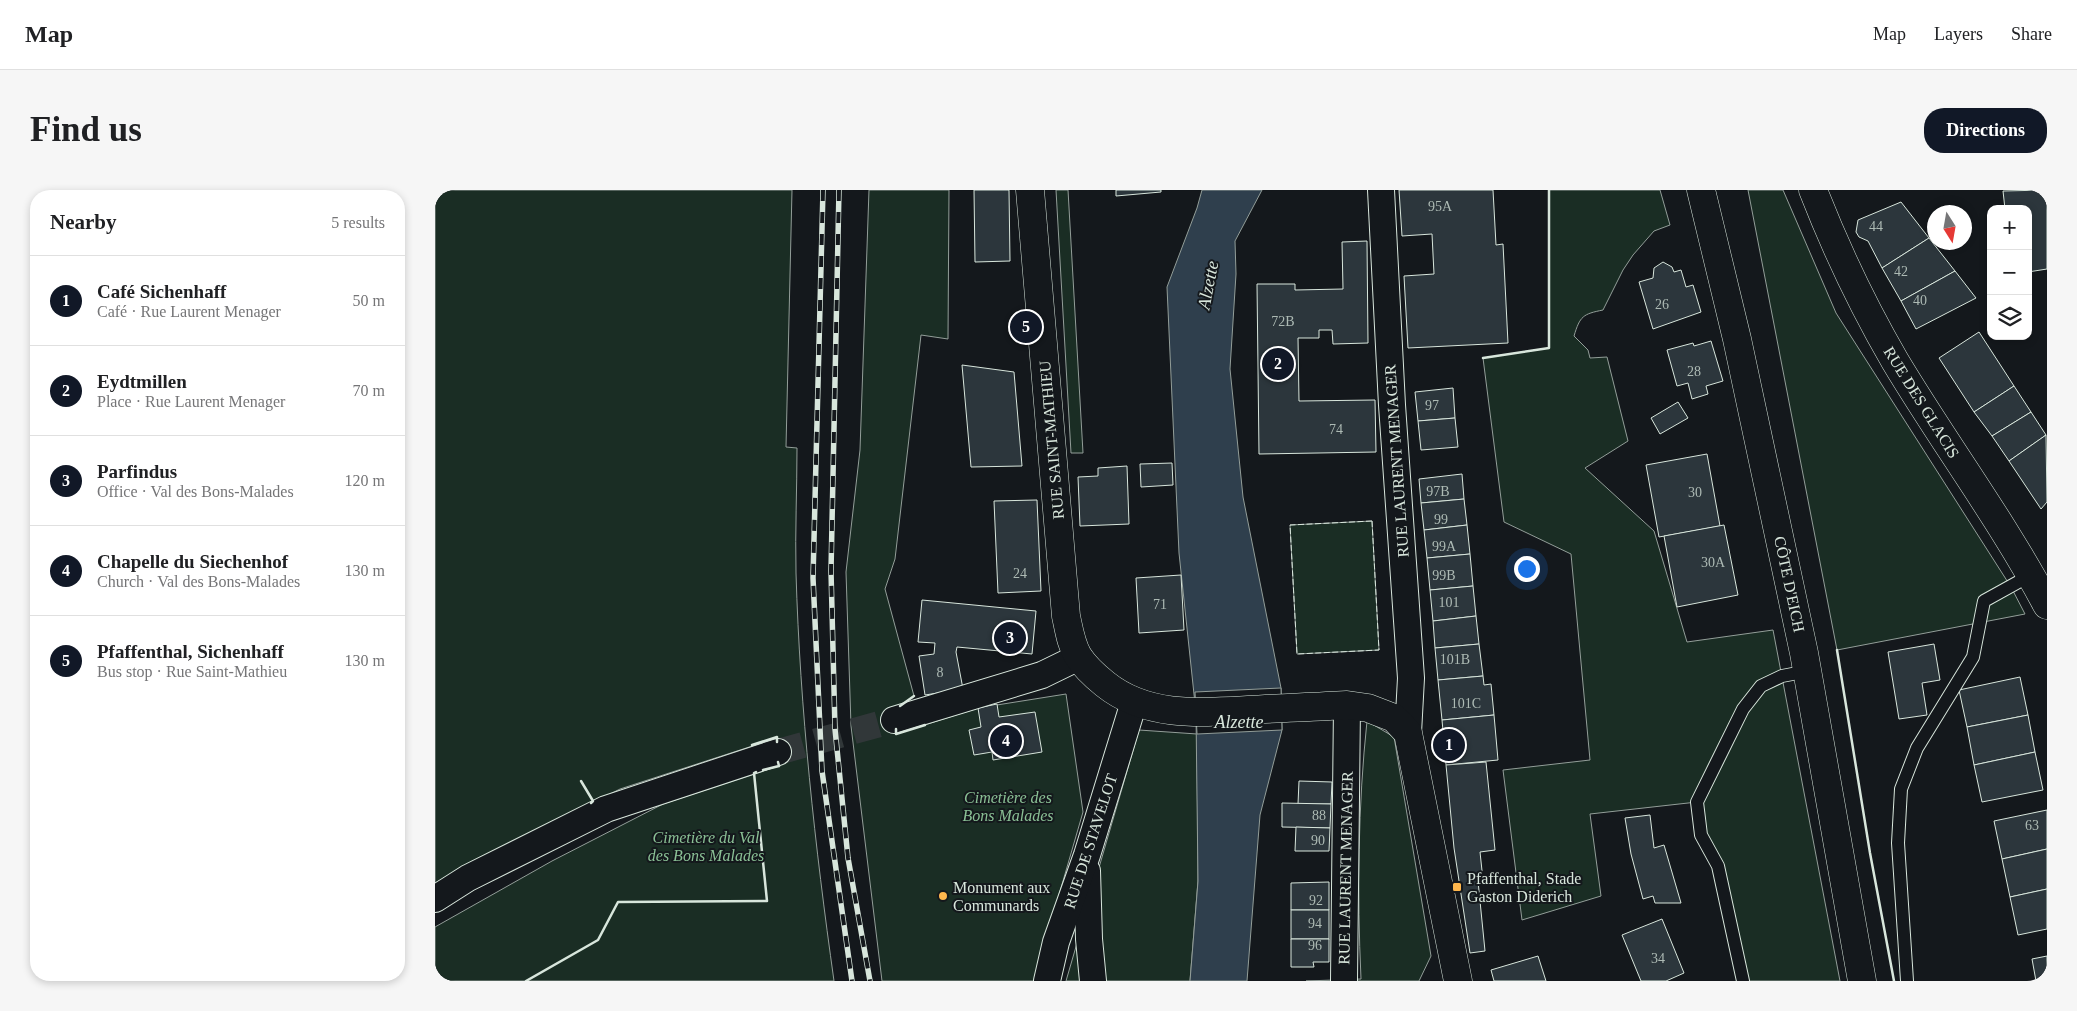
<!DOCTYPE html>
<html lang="en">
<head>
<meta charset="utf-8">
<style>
  body { margin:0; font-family:"Times New Roman",serif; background:#f6f6f6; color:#202124 }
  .controls { position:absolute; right:15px; top:15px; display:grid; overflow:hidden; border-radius:10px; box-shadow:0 2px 8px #0003 }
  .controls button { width:45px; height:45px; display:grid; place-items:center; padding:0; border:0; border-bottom:1px solid #e0e0e0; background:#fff; color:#202124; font:25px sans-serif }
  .compass { position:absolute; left:1492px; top:15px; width:45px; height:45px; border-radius:50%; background:#fff; box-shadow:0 2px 8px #0003; rotate:169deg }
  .you { position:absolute; left:1091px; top:378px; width:18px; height:18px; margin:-12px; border:4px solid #fff; border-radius:50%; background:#1a73e8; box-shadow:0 0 0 8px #1a73e833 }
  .badge { display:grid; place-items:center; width:32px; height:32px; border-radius:50%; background:#111827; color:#fff; font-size:16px; font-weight:700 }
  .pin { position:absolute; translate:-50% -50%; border:2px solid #fff; box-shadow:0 1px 5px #0006 }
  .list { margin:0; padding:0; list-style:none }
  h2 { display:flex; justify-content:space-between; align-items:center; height:65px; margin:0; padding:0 20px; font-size:21px }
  h2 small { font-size:16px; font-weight:400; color:#757577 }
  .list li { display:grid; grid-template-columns:32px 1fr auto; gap:15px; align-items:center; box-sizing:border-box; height:90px; padding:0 20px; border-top:1px solid #e0e0e0 }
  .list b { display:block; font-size:19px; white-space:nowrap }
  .list p { margin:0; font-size:16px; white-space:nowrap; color:#757577 }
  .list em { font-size:16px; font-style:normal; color:#757577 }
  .icon { flex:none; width:28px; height:28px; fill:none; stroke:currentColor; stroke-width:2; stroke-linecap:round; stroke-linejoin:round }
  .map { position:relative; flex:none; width:1612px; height:791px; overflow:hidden; border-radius:20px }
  header { display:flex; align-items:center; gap:30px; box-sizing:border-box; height:70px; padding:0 25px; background:#fff; border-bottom:1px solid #e0e0e0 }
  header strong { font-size:24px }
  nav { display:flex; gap:28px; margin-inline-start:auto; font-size:18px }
  .intro { display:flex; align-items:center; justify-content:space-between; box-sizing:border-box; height:120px; padding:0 30px }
  h1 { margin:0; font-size:35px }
  .button { padding:12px 22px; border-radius:20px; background:#111827; color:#fff; font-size:18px; font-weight:700 }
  main { display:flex; gap:30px; padding:0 30px }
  aside { flex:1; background:#fff; border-radius:20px; box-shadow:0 2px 8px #0003 }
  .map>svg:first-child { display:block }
  .green { fill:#1a2d24; stroke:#939e99 }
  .water { fill:#2f3f4d; stroke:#939e99 }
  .pier { fill:#14181c; stroke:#939e99 }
  .building { fill:#2c363c; stroke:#d8e6dc }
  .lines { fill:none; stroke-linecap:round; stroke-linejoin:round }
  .street-tunnel { stroke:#313739; stroke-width:26; stroke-dasharray:26 13; stroke-linecap:butt }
  .lane-casing { stroke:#d8e6dc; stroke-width:14 }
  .street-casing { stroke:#d8e6dc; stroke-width:28 }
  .secondary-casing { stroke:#d8e6dc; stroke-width:29 }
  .primary-casing { stroke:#d8e6dc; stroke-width:29 }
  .lane { stroke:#14181c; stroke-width:12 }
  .street { stroke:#14181c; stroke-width:26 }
  .secondary { stroke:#14181c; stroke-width:28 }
  .primary { stroke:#14181c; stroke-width:28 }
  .rail-casing { stroke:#d8e6dc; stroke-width:5.5 }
  .rail { stroke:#14181c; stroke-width:4; stroke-dasharray:11; stroke-linecap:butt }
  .fence { stroke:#d8e6dc; stroke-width:1; stroke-dasharray:6 2.5; stroke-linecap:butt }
  .wall { stroke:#d8e6dc; stroke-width:2.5 }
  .poi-dot { fill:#ffb74d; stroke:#14181c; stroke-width:2 }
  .labels { text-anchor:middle; stroke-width:4; stroke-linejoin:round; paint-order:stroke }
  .number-label { font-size:14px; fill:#adbab4 }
  .street-label { font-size:16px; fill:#d8e6dc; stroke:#14181c }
  .park-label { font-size:16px; font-style:italic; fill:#8ac095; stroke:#14181c }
  .poi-label { font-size:16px; fill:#d8e6dc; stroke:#14181c; text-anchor:start }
  .water-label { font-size:18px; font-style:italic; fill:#d8e6dc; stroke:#14181c }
</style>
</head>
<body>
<header>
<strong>Map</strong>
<nav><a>Map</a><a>Layers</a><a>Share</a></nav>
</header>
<div class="intro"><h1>Find us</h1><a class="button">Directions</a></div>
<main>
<aside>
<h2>Nearby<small>5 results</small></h2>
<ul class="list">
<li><span class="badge">1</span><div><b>Café Sichenhaff</b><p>Café · Rue Laurent Menager</p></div><em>50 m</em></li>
<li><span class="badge">2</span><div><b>Eydtmillen</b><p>Place · Rue Laurent Menager</p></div><em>70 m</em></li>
<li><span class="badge">3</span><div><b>Parfindus</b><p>Office · Val des Bons-Malades</p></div><em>120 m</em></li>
<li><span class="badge">4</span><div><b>Chapelle du Siechenhof</b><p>Church · Val des Bons-Malades</p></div><em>130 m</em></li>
<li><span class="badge">5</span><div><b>Pfaffenthal, Sichenhaff</b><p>Bus stop · Rue Saint-Mathieu</p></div><em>130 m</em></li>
</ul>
</aside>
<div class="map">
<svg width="1612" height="791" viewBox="0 0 1612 791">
  <rect width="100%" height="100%" fill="#14181c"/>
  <g class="green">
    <path d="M0 0H357L351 257 362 258C362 299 360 341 361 383 365 520 380 656 399 791H0V737L117 671 228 614 343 576 342 548 185 599 0 693Z"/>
    <path d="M434 0H514L513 149 486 145 460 369 450 399 479 506 458 521 461 544 543 518 631 504 648 622 599 791H447L416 536 411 382 425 260Z"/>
    <path d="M621 0H633L648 263H636Z"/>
    <path d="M1114 0H1225L1235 35 1219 41 1198 65 1188 80 1168 120C1148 124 1145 126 1139 146L1153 160 1155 168 1172 167 1193 251 1150 278 1219 341 1252 452 1338 440 1405 791H1308L1262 612 1155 624 1166 706 1087 730 1068 580 1155 570 1136 364 1069 332 1048 168 1114 158Z"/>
    <path d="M1313 0H1348L1401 123 1576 397 1590 424 1402 460Z"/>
    <path d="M937 331 944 460 862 464 855 335Z"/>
    <path d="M932 531 959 547 996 766 984 791H871L926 789C922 703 923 616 932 531Z"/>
    <path d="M704 540 762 544 763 691 755 791H631Z"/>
  </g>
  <path class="water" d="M767 0H827L800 51 801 84 795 179 808 307 846 498 847 540 825 625 812 791H755L763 691 761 523 744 363 732 97 762 18Z"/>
  <path class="pier" d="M846 498 847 540 762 544 760 502Z"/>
  <g class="building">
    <path d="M539 0H574L575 71 540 72Z"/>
    <path d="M681 0H726V2L681 6Z"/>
    <path d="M964 0H1058L1061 55 1068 54 1073 153 973 158 969 86 999 84 997 44 967 46Z"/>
    <path d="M1612 0V79L1593 82V19H1570L1568 1Z"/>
    <path d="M1466 12 1494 48 1447 78 1433 51 1424 47 1421 42 1423 30Z"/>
    <path d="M1494 48 1520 81 1466 111 1447 78Z"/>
    <path d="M932 51 933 153 898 154 897 140H884V148H863L864 211 940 210 941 262 824 264 822 94H860V100L908 99 907 52Z"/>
    <path d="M1228 72 1237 77 1239 82 1246 80 1251 97 1258 95 1266 122 1218 139 1204 92 1218 88 1219 78Z"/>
    <path d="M1520 81 1541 108 1481 139 1466 111Z"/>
    <path d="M1544 142 1579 196 1539 222 1504 168Z"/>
    <path d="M1276 151 1288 191 1271 196 1273 204 1257 209 1253 193 1242 196 1232 160 1258 153 1259 156Z"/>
    <path d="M527 175 579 182 587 276 536 277Z"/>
    <path d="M1579 196 1596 222 1557 246 1539 222Z"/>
    <path d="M1018 198 1020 228 983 231 980 202Z"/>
    <path d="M1243 212 1253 228 1225 244 1216 228Z"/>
    <path d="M1596 222 1611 245 1574 271 1557 246Z"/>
    <path d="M1020 228 1023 257 986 260 983 231Z"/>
    <path d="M1611 245 1612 312 1606 319 1574 271Z"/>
    <path d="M1272 264 1285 336 1224 347 1211 275Z"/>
    <path d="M737 273 738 295 706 297 705 274Z"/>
    <path d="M692 276 694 334 645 336 643 287 663 286V278Z"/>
    <path d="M1027 284 1029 309 986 313 984 289Z"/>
    <path d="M1029 309 1032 335 989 340 986 313Z"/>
    <path d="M602 310 606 401 563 403 559 311Z"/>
    <path d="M1032 335 1035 364 992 368 989 340Z"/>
    <path d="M1289 335 1303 405 1242 417 1229 346Z"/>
    <path d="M1035 364 1038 396 995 400 992 368Z"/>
    <path d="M746 385 749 440 704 443 701 388Z"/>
    <path d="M1038 396 1041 426 998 431 995 400Z"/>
    <path d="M487 410 601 421 597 464 522 457 521 462 528 499 490 505 484 466 499 464 500 453 483 452Z"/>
    <path d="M1041 426 1044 454 1000 458 998 431Z"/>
    <path d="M1044 454 1048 486 1003 490 1000 458Z"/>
    <path d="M1499 454 1505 490 1487 493 1492 525 1464 529 1453 462Z"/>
    <path d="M1048 486 1049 495 1056 494 1059 525 1007 530 1003 490Z"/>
    <path d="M1585 487 1593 525 1532 537 1524 500Z"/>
    <path d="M562 514 564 527 600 522 607 562 558 570 557 562 539 565 534 540 546 537 543 518Z"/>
    <path d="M1059 525 1063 570 1011 575 1007 530Z"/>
    <path d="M1593 525 1600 562 1539 575 1532 537Z"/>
    <path d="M1600 562 1608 600 1547 612 1539 575Z"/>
    <path d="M1051 572 1060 660 1045 662 1048 690 1043 691 1050 761 1035 763 1019 658 1011 575Z"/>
    <path d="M864 591 897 592 896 614H863Z"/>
    <path d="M847 613 896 614 895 638 847 637Z"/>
    <path d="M1612 620V659L1567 669 1559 631Z"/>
    <path d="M1215 625 1219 658 1229 655 1246 713H1220L1218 706 1208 709 1196 664 1190 628Z"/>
    <path d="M861 637 895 638 894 661H860Z"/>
    <path d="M1612 659V699L1575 707 1567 669Z"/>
    <path d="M894 692V720H856V693Z"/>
    <path d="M1612 699V739L1583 745 1575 707Z"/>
    <rect x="856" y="720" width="38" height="29"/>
    <path d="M1227 729 1249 783 1231 791H1206L1187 745Z"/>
    <path d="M856 749H894V772H878L879 777H856Z"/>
    <path d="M1103 766 1111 791H1059L1056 780Z"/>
    <path d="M1612 766V791H1601L1597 769Z"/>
  </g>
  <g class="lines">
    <path class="street-tunnel" d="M343 562 459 530"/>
    <g class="lane-casing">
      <g id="lane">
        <path d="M1308 791 1283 676 1266 645 1262 612 1308 519 1326 496 1347 486 1373 481"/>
        <path d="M1472 791 1463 653 1466 599 1482 558 1538 467 1549 411 1596 385"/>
      </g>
    </g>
    <g class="street-casing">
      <g id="street">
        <path d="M946 0 957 215 976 488 973 543"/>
        <path d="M459 530 607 485 644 467"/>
        <path d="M652 681 654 749 658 791"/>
        <path d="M0 709 33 688 171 619 343 562"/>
        <path d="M909 790 912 515"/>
        <path d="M612 791 621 752 652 665 699 512"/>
      </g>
    </g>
    <g class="secondary-casing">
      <path id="secondary" d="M595 0 631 426C634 440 636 454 643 466 650 477 660 486 670 494 711 527 763 523 813 520 846 518 879 517 912 515L933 518 959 528 973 543 1023 791"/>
    </g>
    <g class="primary-casing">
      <g id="primary">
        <path d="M1266 0 1302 149 1369 463 1427 791"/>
        <path d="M1378 0C1401 59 1428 116 1460 171 1509 253 1567 330 1612 415"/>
      </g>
    </g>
    <use href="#lane" class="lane"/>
    <use href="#street" class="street"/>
    <use href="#secondary" class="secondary"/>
    <use href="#primary" class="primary"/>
    <g class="rail-casing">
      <g id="rail">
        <path d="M388 0 378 388 387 581 417 791"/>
        <path d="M404 0 396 381 400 539 413 668 435 791"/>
      </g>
    </g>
    <use href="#rail" class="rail"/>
    <path class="fence" d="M937 331 944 460 862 464 855 335Z"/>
    <g class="wall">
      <path d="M1048 168 1114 158V0"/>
      <path d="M1402 460 1435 663 1459 791"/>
      <path d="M465 516 479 506"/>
      <path d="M461 539V544L490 535"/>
      <path d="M317 555 342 547V552"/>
      <path d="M328 580 344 576 343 572"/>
      <path d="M146 591 158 611 156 613"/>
      <path d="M91 791 163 750 183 712 332 711 319 583 321 582"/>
    </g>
  </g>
  <g class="poi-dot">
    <rect x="1017" y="692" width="10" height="10" rx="2.5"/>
    <circle cx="508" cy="706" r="5"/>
  </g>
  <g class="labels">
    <g class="number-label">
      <text x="1005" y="21">95A</text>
      <text x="1441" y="41">44</text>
      <text x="1466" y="86">42</text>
      <text x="1485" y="115">40</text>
      <text x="1227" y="119">26</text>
      <text x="848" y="136">72B</text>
      <text x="1259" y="186">28</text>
      <text x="997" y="220">97</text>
      <text x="901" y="244">74</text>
      <text x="1003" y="306">97B</text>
      <text x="1260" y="307">30</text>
      <text x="1006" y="334">99</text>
      <text x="1009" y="361">99A</text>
      <text x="1278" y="377">30A</text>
      <text x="585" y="388">24</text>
      <text x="1009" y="390">99B</text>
      <text x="1014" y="417">101</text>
      <text x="725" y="419">71</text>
      <text x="1020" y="474">101B</text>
      <text x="505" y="487">8</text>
      <text x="1031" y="518">101C</text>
      <text x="884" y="630">88</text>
      <text x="1597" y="640">63</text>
      <text x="883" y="655">90</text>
      <text x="881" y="715">92</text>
      <text x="880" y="738">94</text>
      <text x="880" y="760">96</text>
      <text x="1223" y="773">34</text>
    </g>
    <g class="street-label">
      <text transform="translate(1487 212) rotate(58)" y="6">RUE DES GLACIS</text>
      <text transform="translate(616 250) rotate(-95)" y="6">RUE SAINT-MATHIEU</text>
      <text transform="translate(961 271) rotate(-94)" y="6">RUE LAURENT MENAGER</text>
      <text transform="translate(1355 394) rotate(78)" y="6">CÔTE D'EICH</text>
      <text transform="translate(655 651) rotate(-72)" y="6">RUE DE STAVELOT</text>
      <text transform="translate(910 678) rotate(-89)" y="6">RUE LAURENT MENAGER</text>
    </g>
    <g class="park-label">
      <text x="573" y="613">Cimetière des<tspan x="573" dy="18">Bons Malades</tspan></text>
      <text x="271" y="653">Cimetière du Val<tspan x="271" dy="18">des Bons Malades</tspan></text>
    </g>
    <g class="poi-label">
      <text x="1032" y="694">Pfaffenthal, Stade<tspan x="1032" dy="18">Gaston Diderich</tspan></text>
      <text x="518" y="703">Monument aux<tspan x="518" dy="18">Communards</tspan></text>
    </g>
    <g class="water-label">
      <text transform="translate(773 95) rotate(-79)" y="6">Alzette</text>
      <text x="804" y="538">Alzette</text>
    </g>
  </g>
</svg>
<div class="controls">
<button>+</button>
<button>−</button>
<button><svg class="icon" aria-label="layers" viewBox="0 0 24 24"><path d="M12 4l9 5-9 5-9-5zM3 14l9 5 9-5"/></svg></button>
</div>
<svg class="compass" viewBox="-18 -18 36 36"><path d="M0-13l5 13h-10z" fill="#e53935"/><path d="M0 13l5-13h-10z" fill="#757577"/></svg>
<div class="you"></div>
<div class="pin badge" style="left:1014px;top:555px">1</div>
<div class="pin badge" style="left:843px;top:174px">2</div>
<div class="pin badge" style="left:575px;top:448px">3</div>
<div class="pin badge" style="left:571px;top:551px">4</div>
<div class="pin badge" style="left:591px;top:137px">5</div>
</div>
</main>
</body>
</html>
